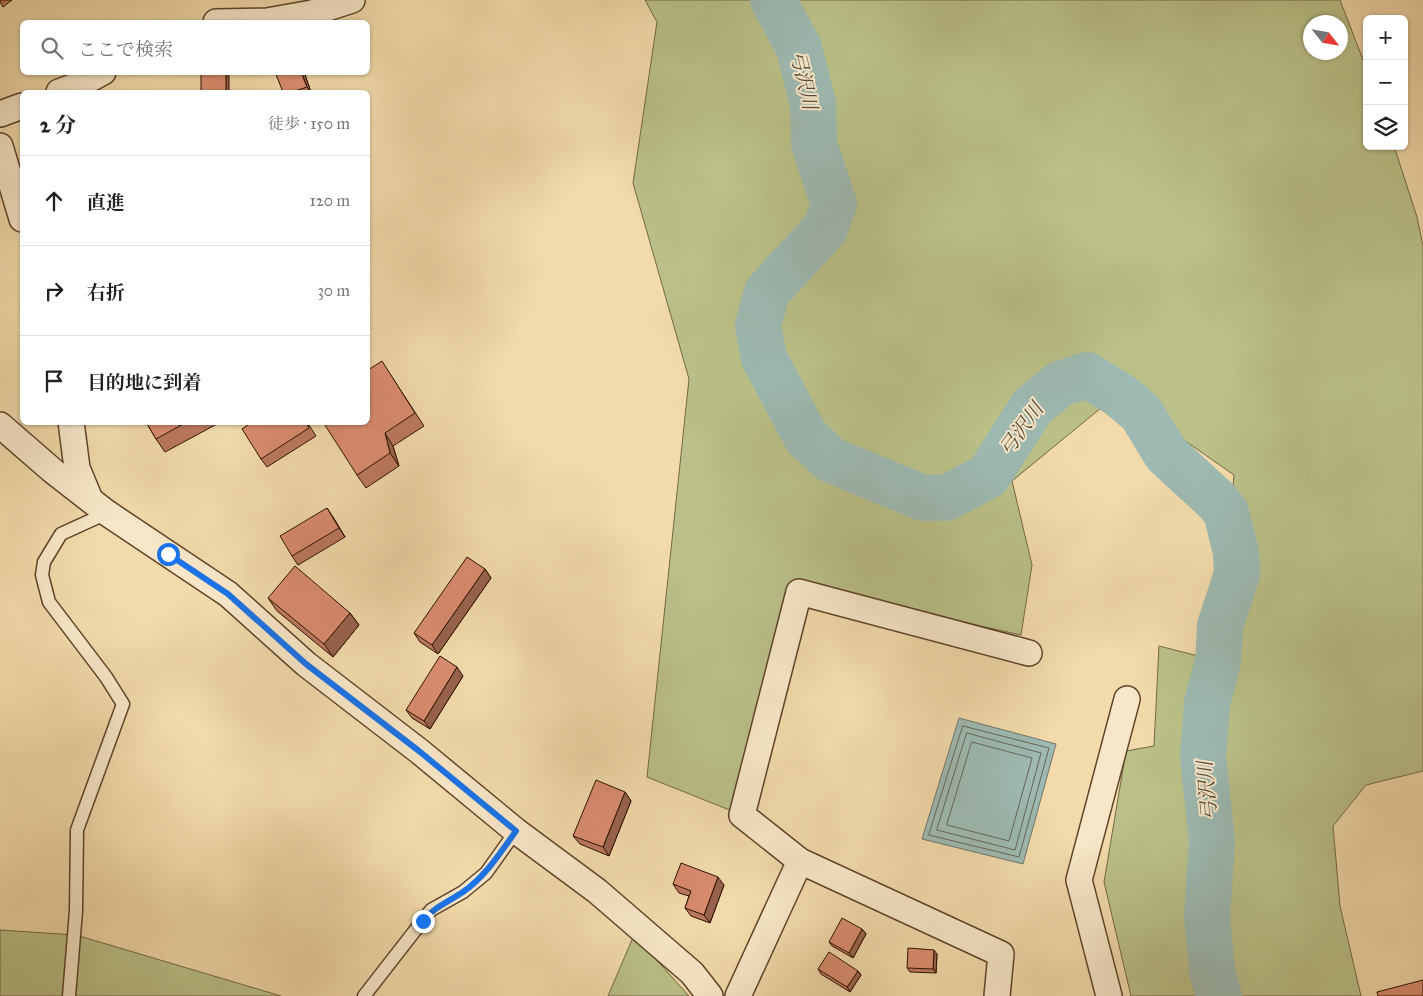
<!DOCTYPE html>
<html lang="ja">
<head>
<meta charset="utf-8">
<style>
  body { margin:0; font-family:"IM FELL Great Primer","Noto Serif JP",serif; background:#f6f6f6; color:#202124 }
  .controls { position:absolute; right:15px; top:15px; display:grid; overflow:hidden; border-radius:8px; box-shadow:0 1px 4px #0004 }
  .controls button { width:45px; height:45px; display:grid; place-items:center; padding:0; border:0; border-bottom:1px solid #e0e0e0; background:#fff; color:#202124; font:25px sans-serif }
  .compass { position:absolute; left:1303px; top:15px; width:45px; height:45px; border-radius:50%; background:#fff; box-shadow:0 1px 4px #0004; rotate:121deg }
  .stop { position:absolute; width:15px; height:15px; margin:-11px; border:4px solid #1a73e8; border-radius:50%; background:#fff }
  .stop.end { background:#1a73e8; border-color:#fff; box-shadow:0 1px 5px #0008 }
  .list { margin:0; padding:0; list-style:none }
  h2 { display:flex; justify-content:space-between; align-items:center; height:65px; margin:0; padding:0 20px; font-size:21px }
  h2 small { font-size:16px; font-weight:400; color:#757577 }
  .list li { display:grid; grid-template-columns:32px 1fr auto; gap:15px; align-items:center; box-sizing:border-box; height:90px; padding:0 20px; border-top:1px solid #e0e0e0 }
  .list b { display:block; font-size:19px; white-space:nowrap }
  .list em { font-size:16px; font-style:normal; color:#757577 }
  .icon { flex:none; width:28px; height:28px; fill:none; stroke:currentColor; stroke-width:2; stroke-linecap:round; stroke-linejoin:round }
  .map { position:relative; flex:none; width:1423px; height:996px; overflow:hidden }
  .search { position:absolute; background:#fff; box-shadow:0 1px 4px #0004; left:20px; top:20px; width:350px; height:55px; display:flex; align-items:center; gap:12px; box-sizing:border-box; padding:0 18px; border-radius:8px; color:#757577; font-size:19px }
  .panel { position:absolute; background:#fff; box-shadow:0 1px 4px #0004; left:20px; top:90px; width:350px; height:335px; border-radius:8px }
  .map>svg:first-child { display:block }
  .green { fill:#bac088; stroke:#746844; fill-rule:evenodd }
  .water { fill:#9db9b1; stroke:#70766a }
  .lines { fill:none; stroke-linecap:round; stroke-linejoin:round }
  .shore { stroke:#656558; stroke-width:1 }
  .river { stroke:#9db9b1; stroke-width:46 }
  .service-casing { stroke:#5e432a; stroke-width:15 }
  .minor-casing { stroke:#5e432a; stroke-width:28 }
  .service { stroke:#f7e7c8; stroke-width:12 }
  .minor { stroke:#f7e7c8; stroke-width:25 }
  .wall { fill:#bb785f; stroke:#2d1100 }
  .shaded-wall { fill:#98624d; stroke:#2d1100 }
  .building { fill:#d98c6e; stroke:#2d1100 }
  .route { stroke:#1a73e8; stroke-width:6 }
  .labels { text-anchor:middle; stroke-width:4; stroke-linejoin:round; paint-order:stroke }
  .water-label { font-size:20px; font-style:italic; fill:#544c3e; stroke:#f7e7c8 }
</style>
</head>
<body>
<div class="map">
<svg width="1423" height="996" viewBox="0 0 1423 996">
  <rect width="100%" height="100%" fill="#f2daaa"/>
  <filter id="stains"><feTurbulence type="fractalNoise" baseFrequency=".004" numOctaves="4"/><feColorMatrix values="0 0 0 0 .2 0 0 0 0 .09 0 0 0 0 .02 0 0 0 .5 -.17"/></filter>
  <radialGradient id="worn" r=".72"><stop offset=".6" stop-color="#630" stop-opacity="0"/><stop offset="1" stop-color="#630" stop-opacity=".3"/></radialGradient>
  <g class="green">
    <path d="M645 0H1340L1367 70V146H1394L1417 217 1423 246V771L1366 785 1333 826 1340 906 1361 996H1131L1104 882 1126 751 1154 746 1159 646 1218 661 1234 475 1118 394 1012 481 1032 565 1021 635 801 586 742 815 647 777 689 379 633 183 657 22ZM1310 22H1340V52H1310Z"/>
    <path d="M0 930 76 935 281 996H0Z"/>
    <path d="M634 935 689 996H608Z"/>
  </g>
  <path class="water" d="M959 718 1056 744 1023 864 922 839Z"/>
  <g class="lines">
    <g class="shore">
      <path d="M963 726 1049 748 1019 857 929 835Z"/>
      <path d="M967 733 1041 753 1015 850 937 830Z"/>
      <path d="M972 742 1032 758 1009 841 947 825Z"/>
    </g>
    <path class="river" d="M773 0 799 48 813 104 814 144 834 204 825 229 767 292 758 326 764 358 806 437 831 460 923 498H946L988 476 1032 407 1060 384 1087 375 1118 394 1141 413 1166 454 1217 501 1226 512 1236 552 1237 574 1220 626 1218 662 1207 703 1203 757 1212 840 1207 918 1212 970 1219 996"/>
    <g class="service-casing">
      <g id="service">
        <path d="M69 996 76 911 77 830 123 704 106 677 49 602 42 575 44 562 61 534 107 513"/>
        <path d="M364 996 431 910 463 892 486 873 516 831"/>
      </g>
    </g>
    <g class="minor-casing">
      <g id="minor">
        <path d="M216 22 267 21 312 13 352 0"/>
        <path d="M59 92 83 83 103 72"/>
        <path d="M0 114 22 106"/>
        <path d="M0 146 22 219"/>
        <path d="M71 422 77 468 89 497"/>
        <path d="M0 425 53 471 107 513 228 594 306 664 419 751 516 831 597 891 692 973 710 996"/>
        <path d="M738 996 800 861"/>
        <path d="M997 996 1001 954 800 861 742 815 799 592 1029 653"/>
        <path d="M1109 996 1079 880 1127 699"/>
      </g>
    </g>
    <use href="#service" class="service"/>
    <use href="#minor" class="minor"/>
  </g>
  <g class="wall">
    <path d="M0 0H12L3 7 0 2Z"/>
    <path d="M304 72 311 92H283Z"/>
    <path d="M390 374 424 426 393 446 399 466 366 488 357 475Z"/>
    <path d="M146 422H216L217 424 165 452 156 439Z"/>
    <path d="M252 422H307L316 436 267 467 261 459Z"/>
    <path d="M333 517 345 537 298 565 292 556Z"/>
    <path d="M485 569 491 578 438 654 420 642 414 633Z"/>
    <path d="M268 598 350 613 359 625 333 657 277 611Z"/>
    <path d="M463 676 430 729 412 718 406 710Z"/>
    <path d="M625 792 631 801 609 856 580 844 573 836Z"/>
    <path d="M673 884 724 885 710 923 691 916 685 908 689 896 679 893Z"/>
    <path d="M862 929 866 934 853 958 832 946 829 942Z"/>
    <path d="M937 954 936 973 910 972 907 968Z"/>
    <path d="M818 969 858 971 861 975 850 992 821 974Z"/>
  </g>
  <g class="shaded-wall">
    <rect x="226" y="72" width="3" height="20"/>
    <path d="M301 72H304L311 92H310L307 87Z"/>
    <path d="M385 433 393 446 399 466 390 453Z"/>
    <path d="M327 508 333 517 345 537 339 528Z"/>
    <path d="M485 569 491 578 438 654 432 645Z"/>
    <path d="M350 613 359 625 333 657 324 644Z"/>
    <path d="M457 667 463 676 430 729 424 721Z"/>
    <path d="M625 792 631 801 609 856 603 847Z"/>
    <path d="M718 877 724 885 710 923 704 915Z"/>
    <path d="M862 929 866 934 853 958 849 953Z"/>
    <path d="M934 950 937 954 936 973 933 969Z"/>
    <path d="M858 971 861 975 850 992 847 987Z"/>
  </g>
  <g class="building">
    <rect x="201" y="72" width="25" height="20"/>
    <path d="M275 72H301L307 87 292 92H283Z"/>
    <path d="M382 361 415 413 385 433 390 453 357 475 323 422H368V370Z"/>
    <path d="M146 422H187L156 439Z"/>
    <path d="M252 422H306L309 428 261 459 242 429Z"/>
    <path d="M327 508 339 528 292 556 280 536Z"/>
    <path d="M467 557 485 569 432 645 414 633Z"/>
    <path d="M295 566 350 613 324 644 268 598Z"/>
    <path d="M440 656 457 667 424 721 406 710Z"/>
    <path d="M596 780 625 792 603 847 573 836Z"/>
    <path d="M681 863 718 877 704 915 685 908 691 891 673 884Z"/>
    <path d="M842 918 862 929 849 953 829 942Z"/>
    <path d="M908 948 934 950 933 969 907 968Z"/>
    <path d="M829 952 858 971 847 987 818 969Z"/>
    <path d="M1423 980V996H1378L1377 992Z"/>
  </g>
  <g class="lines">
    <path class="route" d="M168 554 228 594 306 664 419 751 516 831C500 853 486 876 463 892 448 902 434 907 423 921"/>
  </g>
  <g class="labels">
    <g class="water-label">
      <text transform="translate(804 80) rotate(77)" y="7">弓沢川</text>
      <text transform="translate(1021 429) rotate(-54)" y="7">弓沢川</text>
      <text transform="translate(1207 791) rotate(-95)" y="7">弓沢川</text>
    </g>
  </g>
  <rect width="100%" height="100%" filter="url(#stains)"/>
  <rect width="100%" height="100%" fill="url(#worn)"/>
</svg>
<div class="controls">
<button>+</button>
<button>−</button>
<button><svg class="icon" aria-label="layers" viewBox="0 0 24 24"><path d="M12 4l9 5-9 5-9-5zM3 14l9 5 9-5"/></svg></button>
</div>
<svg class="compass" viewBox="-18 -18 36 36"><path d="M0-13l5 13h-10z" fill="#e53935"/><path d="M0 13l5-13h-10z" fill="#757577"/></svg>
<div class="stop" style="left:168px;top:554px"></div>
<div class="stop end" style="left:423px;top:921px"></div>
<div class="search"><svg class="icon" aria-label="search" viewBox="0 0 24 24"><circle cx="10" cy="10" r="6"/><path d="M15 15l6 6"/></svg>ここで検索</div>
<section class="panel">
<h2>2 分<small>徒歩 · 150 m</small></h2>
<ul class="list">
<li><svg class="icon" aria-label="ahead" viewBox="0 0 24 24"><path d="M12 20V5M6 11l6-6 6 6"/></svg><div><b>直進</b></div><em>120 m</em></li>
<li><svg class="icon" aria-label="right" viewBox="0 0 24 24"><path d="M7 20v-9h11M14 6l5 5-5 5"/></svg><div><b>右折</b></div><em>30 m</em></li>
<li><svg class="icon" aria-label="arrive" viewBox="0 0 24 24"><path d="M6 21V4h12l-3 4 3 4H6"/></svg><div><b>目的地に到着</b></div></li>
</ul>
</section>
</div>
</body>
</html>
